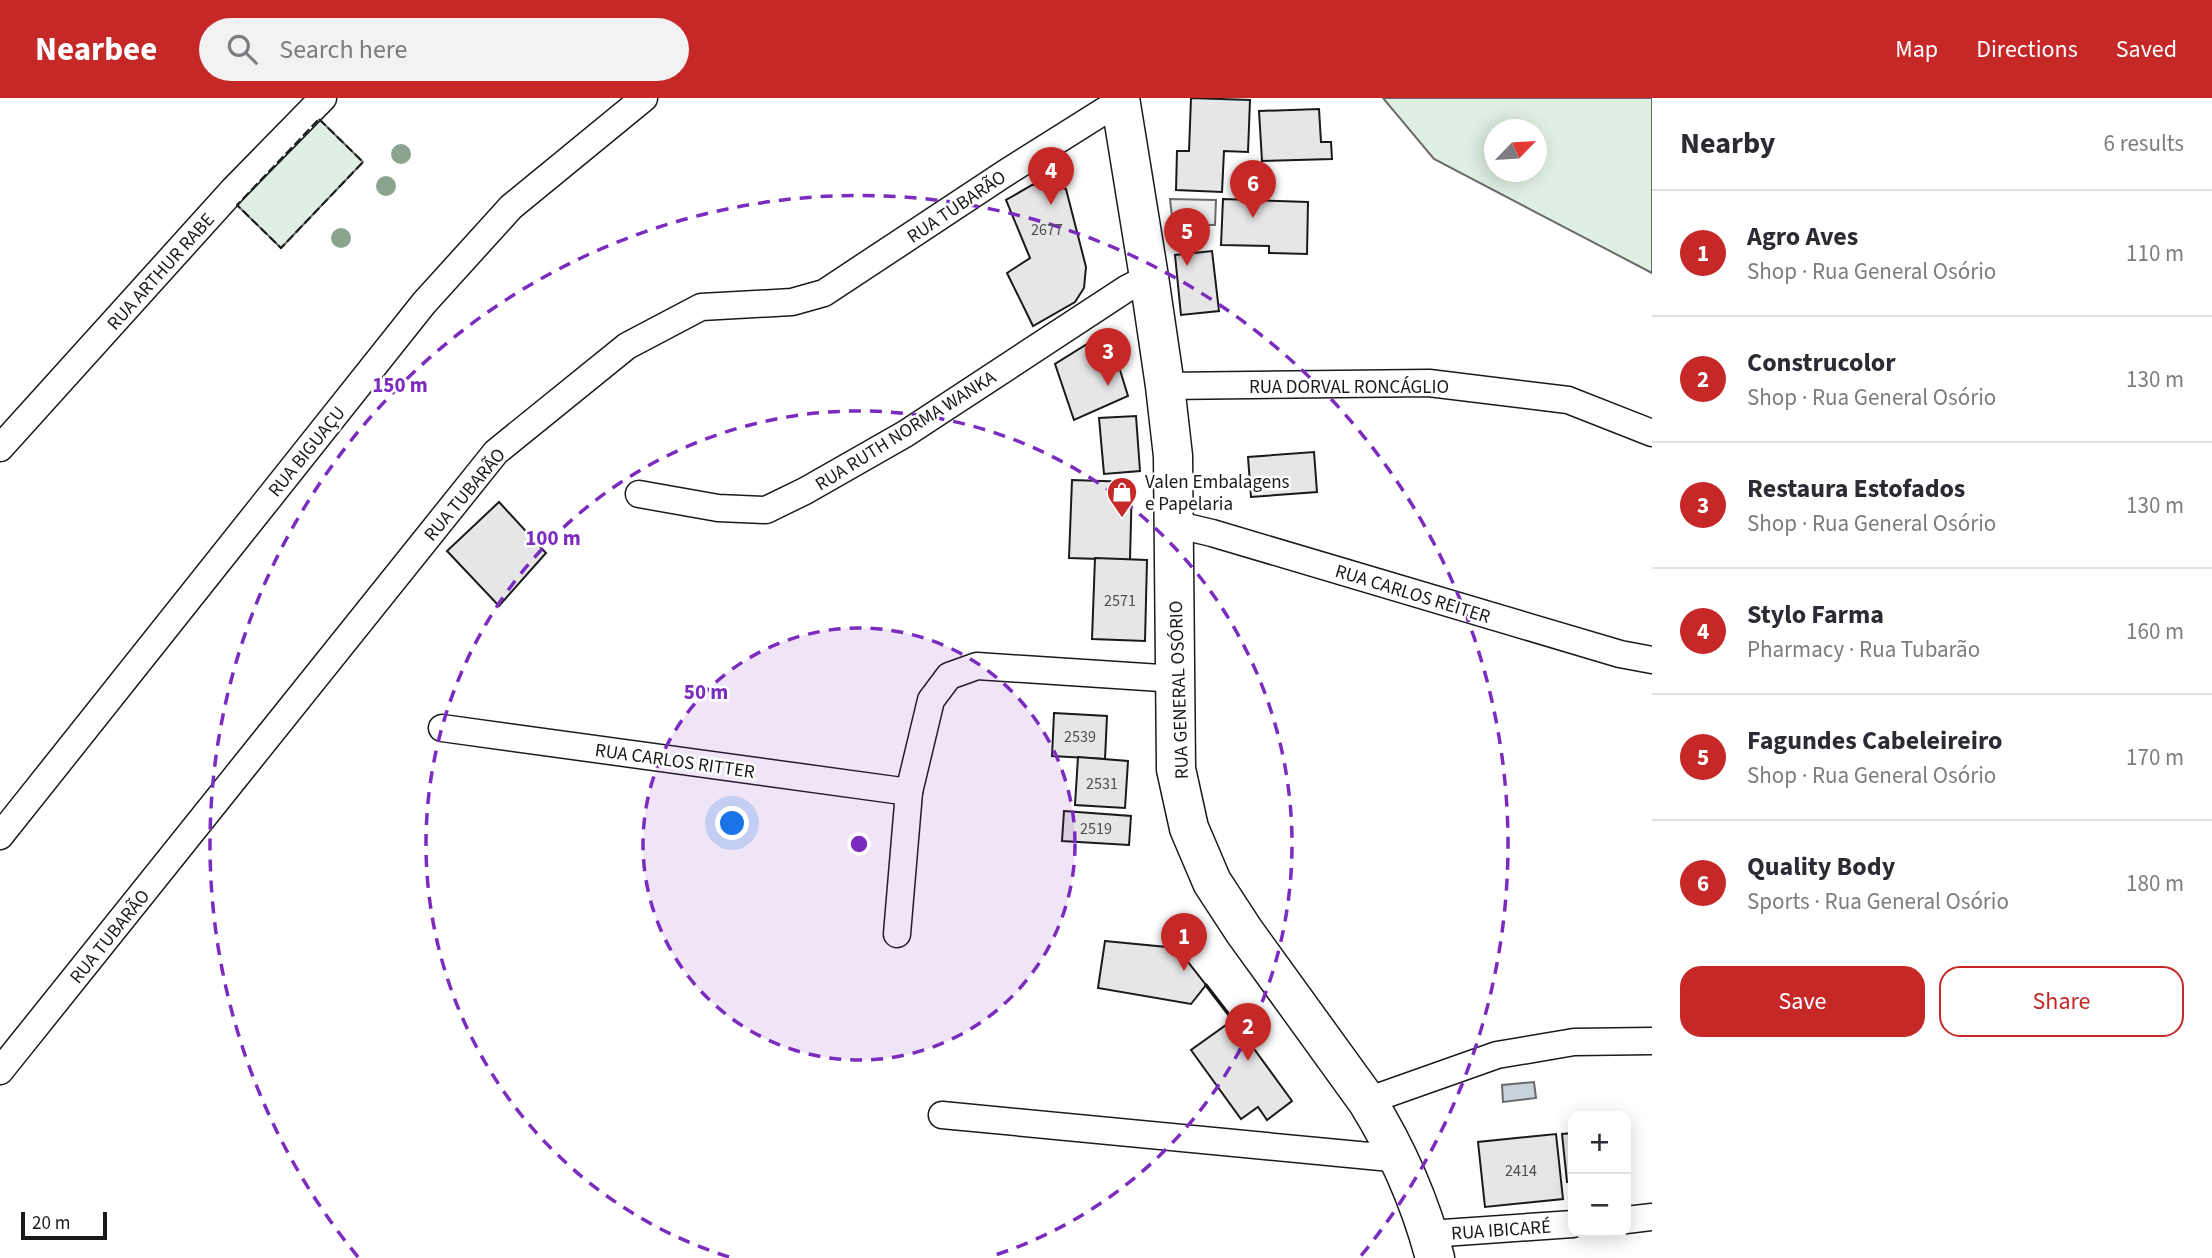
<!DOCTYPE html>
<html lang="en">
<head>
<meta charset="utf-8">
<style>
  body { margin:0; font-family:"Source Sans 3",sans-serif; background:#f2f2f3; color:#2b2b33 }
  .controls { position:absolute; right:21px; bottom:21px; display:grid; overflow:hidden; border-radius:14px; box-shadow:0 4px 18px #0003 }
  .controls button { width:63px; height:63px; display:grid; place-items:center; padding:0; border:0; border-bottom:2px solid #e1e1e2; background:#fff; color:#2b2b33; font:35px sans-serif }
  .compass { position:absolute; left:1484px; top:21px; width:63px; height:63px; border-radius:50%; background:#fff; box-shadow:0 4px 18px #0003; rotate:65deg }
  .scale { position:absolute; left:21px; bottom:18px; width:86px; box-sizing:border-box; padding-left:7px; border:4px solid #1a1a1a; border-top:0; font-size:19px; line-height:24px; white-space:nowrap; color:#1a1a1a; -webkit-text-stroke:5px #fff; paint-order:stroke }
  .you { position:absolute; left:733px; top:726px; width:24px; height:24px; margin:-18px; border:5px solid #fff; border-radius:50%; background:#1a73e8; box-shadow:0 0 0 10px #1a73e833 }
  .badge { display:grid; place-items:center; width:46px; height:46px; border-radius:50%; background:#c62828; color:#fff; font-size:23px; font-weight:700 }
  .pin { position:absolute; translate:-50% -58px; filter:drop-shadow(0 2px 4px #0008) }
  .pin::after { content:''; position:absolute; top:37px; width:24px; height:21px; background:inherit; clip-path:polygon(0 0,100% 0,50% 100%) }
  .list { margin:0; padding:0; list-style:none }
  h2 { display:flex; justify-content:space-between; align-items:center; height:91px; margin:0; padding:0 28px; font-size:30px }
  h2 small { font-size:23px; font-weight:400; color:#7c7c81 }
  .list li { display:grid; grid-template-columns:46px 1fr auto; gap:21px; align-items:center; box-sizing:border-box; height:126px; padding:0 28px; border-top:2px solid #e1e1e2 }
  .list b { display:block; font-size:26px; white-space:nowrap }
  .list p { margin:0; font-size:23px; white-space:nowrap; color:#7c7c81 }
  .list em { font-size:23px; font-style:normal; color:#7c7c81 }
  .actions { display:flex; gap:14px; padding:21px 28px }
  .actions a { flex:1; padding:16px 0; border:2px solid #c62828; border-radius:21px; text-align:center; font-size:24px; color:#c62828 }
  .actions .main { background:#c62828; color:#fff }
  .icon { flex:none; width:38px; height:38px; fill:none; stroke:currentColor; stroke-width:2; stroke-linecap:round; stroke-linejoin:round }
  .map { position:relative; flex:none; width:1652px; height:1160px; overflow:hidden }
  header { display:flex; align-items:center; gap:42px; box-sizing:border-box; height:98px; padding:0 35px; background:#c62828; color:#fff }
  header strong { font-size:33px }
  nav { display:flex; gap:38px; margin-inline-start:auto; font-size:24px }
  .search { width:490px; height:63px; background:#f2f2f3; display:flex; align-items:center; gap:18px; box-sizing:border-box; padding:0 24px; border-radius:38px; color:#7c7c81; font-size:26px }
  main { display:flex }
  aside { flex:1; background:#fff }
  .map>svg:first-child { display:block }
  .green { fill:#e0efe3; stroke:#6a6a6a; stroke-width:2; fill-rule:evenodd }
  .parking { fill:#ededed; stroke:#6a6a6a; stroke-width:2 }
  .water { fill:#c6d2dc; stroke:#6a6a6a; stroke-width:2 }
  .building { fill:#e6e6e6; stroke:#1a1a1a; stroke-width:2 }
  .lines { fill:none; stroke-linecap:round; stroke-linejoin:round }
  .street-casing { stroke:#1a1a1a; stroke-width:29 }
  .primary-casing { stroke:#1a1a1a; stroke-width:41 }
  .street { stroke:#fff; stroke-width:26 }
  .primary { stroke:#fff; stroke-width:38 }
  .fence { stroke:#1a1a1a; stroke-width:2; stroke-dasharray:9 3.5; stroke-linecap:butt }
  .wall { stroke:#1a1a1a; stroke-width:3.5 }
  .tree { fill:#8aa48f }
  .ring { fill:none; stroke:#7b2cbf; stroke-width:3.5; stroke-dasharray:12 9 }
  .labels { text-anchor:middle; stroke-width:5; stroke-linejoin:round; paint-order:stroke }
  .number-label { font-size:16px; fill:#4d4d4d }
  .street-label { font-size:19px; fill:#1a1a1a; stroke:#fff }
  .poi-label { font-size:19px; fill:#1a1a1a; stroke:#fff; text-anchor:start }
  .centre { fill:#7b2cbf; stroke:#fff; stroke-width:3.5 }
  .ring-label { font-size:21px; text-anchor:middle; font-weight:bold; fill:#7b2cbf; stroke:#fff; stroke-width:5; stroke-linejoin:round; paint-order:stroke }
</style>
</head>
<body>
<header>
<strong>Nearbee</strong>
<div class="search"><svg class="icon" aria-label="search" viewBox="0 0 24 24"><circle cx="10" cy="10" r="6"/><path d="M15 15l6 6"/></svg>Search here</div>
<nav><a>Map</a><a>Directions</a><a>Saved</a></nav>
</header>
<main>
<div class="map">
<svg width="1652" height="1160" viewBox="0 0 1652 1160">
  <rect width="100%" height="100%" fill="#fff"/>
  <g class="green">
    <path d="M1383 0H1652V175L1434 61ZM1494 32H1536V74H1494Z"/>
    <path d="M319 21 363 64 281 150 237 107Z"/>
  </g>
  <path class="parking" d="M1170 101 1216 102 1215 127H1173Z"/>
  <path class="water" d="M1534 984 1536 1000 1503 1004 1502 987Z"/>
  <g class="building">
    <path d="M1191 0 1250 2 1248 54 1224 53 1222 94 1176 92 1177 53H1189Z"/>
    <path d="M1319 11 1321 44H1331L1332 61 1262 63 1259 13Z"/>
    <path d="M1051 86 1066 91 1086 169 1084 190 1075 204 1033 228 1007 175 1030 160 1006 102 1032 87Z"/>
    <path d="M1223 101 1308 104 1307 156 1269 155V148L1221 147Z"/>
    <path d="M1212 153 1219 213 1181 217 1175 157Z"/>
    <path d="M1108 233 1128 298 1074 322 1055 266Z"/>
    <path d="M1136 318 1140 373 1104 376 1099 320Z"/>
    <path d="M1314 354 1317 394 1251 399 1248 359Z"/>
    <path d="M1072 382 1132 384 1130 462 1069 460Z"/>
    <path d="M499 404 546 455 499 508 447 453Z"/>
    <path d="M1095 460 1147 462 1145 543 1092 541Z"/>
    <path d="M1054 615 1107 618 1105 661 1052 658Z"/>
    <path d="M1078 659 1128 663 1125 710 1075 707Z"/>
    <path d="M1064 713 1131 718 1129 747 1062 743Z"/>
    <path d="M1105 843 1177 850 1206 887 1191 906 1098 890Z"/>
    <path d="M1233 922 1292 1003 1267 1022 1258 1009 1241 1021 1191 952Z"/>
    <path d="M1573 1035V1084H1567L1562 1036Z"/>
    <path d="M1556 1036 1563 1101 1485 1109 1478 1044Z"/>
  </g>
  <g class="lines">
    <g class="street-casing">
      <g id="street">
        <path d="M1165 288 1429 285 1568 302 1652 335"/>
        <path d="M0 350 233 92 323 0"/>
        <path d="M639 396 718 410 766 412 805 393 905 336 1126 191 1149 179"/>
        <path d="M1174 426 1212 435 1620 556 1652 562"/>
        <path d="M442 630 909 694"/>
        <path d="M0 738 424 205 511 109 644 0"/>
        <path d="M897 836 909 694 931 602 949 578 977 568 1176 581"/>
        <path d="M0 973 496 354 627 248 701 209 792 204 824 195 1004 76 1120 3"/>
        <path d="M1367 1003 1497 957 1574 944 1652 943"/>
        <path d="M942 1017 1401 1061"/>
        <path d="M1626 1122 1652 1119"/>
        <path d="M1429 1136 1573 1126"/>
      </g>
    </g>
    <g class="primary-casing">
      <path id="primary" d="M1120 0 1149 179 1165 288 1173 358 1176 671 1189 730 1212 784 1244 833 1367 1003C1398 1053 1420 1103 1435 1160"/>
    </g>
    <use href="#street" class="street"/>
    <use href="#primary" class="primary"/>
    <path class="fence" d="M319 21 363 64 281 150 237 107Z"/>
    <path class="wall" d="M1206 887 1233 922"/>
  </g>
  <g class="tree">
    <circle cx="401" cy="56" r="10"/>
    <circle cx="386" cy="88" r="10"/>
    <circle cx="341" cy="140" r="10"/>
  </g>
  <circle cx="859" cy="746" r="216" fill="#7b2cbf" fill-opacity=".12"/>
  <g class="ring">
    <circle cx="859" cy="746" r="216"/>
    <path d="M729 1159A433 433 0 1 1 989 1159"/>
    <path d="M358 1159A649 649 0 1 1 1360 1159"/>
  </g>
  <defs>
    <g id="shop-pin" transform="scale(1.575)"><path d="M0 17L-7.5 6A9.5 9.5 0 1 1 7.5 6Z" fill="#c62828" stroke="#fff"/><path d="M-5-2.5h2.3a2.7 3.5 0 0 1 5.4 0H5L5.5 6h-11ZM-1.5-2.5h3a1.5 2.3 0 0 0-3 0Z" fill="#fff"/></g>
  </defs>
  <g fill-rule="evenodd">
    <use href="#shop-pin" x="1122" y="394"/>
  </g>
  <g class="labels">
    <g class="number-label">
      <text x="1047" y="137">2677</text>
      <text x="1120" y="508">2571</text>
      <text x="1080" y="644">2539</text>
      <text x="1102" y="691">2531</text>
      <text x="1096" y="736">2519</text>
      <text x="1521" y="1078">2414</text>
    </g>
    <g class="street-label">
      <text transform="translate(956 108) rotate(-34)" y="7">RUA TUBARÃO</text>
      <text transform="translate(160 173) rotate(-48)" y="7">RUA ARTHUR RABE</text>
      <text x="1349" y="295">RUA DORVAL RONCÁGLIO</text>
      <text transform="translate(905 332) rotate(-32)" y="7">RUA RUTH NORMA WANKA</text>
      <text transform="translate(306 353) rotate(-51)" y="7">RUA BIGUAÇU</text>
      <text transform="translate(464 396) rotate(-50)" y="7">RUA TUBARÃO</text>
      <text transform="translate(1413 495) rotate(17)" y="7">RUA CARLOS REITER</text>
      <text transform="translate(1178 592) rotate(-92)" y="7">RUA GENERAL OSÓRIO</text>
      <text transform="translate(675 662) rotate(8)" y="7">RUA CARLOS RITTER</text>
      <text transform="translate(109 838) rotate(-51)" y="7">RUA TUBARÃO</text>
      <text transform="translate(1501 1131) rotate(-4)" y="7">RUA IBICARÉ</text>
    </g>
    <g class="poi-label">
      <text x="1145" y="390">Valen Embalagens<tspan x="1145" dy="22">e Papelaria</tspan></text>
    </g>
  </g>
  <circle cx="859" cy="746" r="10" class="centre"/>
  <g class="ring-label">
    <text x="400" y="294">150 m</text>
    <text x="553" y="447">100 m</text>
    <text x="706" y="601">50 m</text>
  </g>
</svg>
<div class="controls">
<button>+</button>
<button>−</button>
</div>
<svg class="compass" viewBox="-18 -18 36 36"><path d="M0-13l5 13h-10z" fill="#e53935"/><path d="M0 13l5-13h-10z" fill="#7c7c81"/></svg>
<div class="scale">20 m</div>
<div class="you"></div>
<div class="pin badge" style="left:1184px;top:873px">1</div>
<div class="pin badge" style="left:1248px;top:963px">2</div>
<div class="pin badge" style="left:1108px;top:288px">3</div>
<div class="pin badge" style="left:1051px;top:107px">4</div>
<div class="pin badge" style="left:1187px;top:168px">5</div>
<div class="pin badge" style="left:1253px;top:120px">6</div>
</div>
<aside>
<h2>Nearby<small>6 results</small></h2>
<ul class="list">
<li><span class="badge">1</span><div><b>Agro Aves</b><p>Shop · Rua General Osório</p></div><em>110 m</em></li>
<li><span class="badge">2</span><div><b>Construcolor</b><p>Shop · Rua General Osório</p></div><em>130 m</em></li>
<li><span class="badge">3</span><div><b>Restaura Estofados</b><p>Shop · Rua General Osório</p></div><em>130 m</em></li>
<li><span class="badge">4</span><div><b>Stylo Farma</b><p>Pharmacy · Rua Tubarão</p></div><em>160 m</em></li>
<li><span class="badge">5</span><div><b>Fagundes Cabeleireiro</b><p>Shop · Rua General Osório</p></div><em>170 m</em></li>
<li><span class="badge">6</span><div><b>Quality Body</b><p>Sports · Rua General Osório</p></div><em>180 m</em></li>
</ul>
<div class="actions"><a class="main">Save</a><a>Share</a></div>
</aside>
</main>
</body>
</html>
